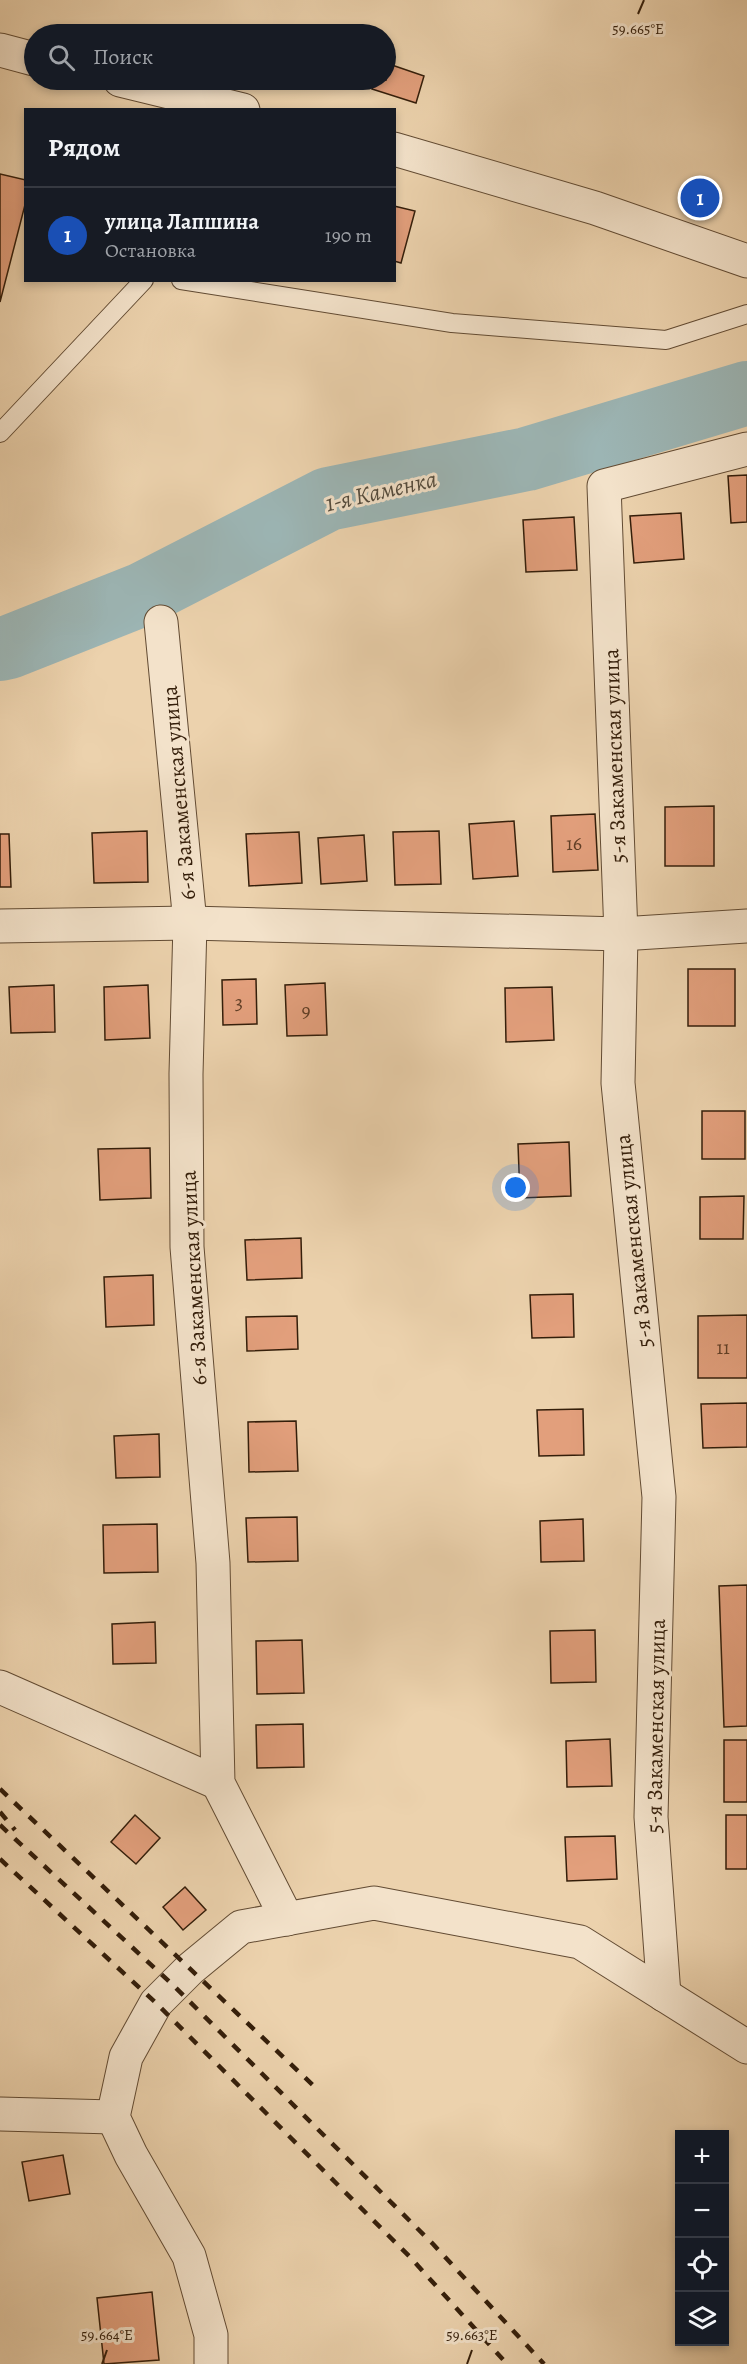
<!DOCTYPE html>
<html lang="ru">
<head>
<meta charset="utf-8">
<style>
  body { margin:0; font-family:Alegreya,serif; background:#20242c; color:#f1f3f6 }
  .controls { position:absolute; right:18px; bottom:18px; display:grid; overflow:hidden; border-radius:0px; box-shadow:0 3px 9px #0003 }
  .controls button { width:54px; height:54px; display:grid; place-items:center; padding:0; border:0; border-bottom:2px solid #363941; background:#171b24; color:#f1f3f6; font:30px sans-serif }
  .you { position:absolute; left:516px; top:1188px; width:21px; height:21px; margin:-15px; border:4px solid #fff; border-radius:50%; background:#1a73e8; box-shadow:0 0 0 9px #1a73e833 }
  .badge { display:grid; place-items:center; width:39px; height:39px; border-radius:50%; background:#b45309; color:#fff; font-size:20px; font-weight:700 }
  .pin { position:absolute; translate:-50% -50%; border:3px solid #fff; box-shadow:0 2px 6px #0006 }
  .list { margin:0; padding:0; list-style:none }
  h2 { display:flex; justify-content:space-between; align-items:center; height:78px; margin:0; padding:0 24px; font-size:26px }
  h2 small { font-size:20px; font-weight:400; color:#9ea1a6 }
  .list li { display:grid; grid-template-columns:39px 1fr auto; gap:18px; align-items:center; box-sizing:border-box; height:96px; padding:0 24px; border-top:2px solid #363941 }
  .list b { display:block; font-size:22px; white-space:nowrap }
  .list p { margin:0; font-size:20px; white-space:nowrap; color:#9ea1a6 }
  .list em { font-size:20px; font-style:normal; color:#9ea1a6 }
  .icon { flex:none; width:33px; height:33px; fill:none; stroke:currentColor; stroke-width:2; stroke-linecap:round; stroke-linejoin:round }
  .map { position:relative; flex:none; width:747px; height:2364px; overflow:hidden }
  .search { position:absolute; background:#171b24; box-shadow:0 3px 9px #0003; left:24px; top:24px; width:372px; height:66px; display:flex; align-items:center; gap:15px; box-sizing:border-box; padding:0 21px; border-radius:33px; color:#9ea1a6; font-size:22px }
  .panel { position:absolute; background:#171b24; box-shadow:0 3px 9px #0003; left:24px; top:108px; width:372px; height:174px; border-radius:0px }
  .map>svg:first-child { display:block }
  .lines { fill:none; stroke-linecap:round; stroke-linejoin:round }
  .river { stroke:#9cb5b4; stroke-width:64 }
  .building { fill:#e29f7c; stroke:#341e0a; stroke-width:1.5 }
  .service-casing { stroke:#624b33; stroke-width:20 }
  .minor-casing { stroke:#624b33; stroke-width:35 }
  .tertiary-casing { stroke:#624b33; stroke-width:35 }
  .service { stroke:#f3e2ca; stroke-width:18 }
  .minor { stroke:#f3e2ca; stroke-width:33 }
  .tertiary { stroke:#f3e2ca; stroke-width:33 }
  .rail { stroke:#341e0a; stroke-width:4.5; stroke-dasharray:10 10; stroke-linecap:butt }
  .ticks { fill:none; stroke:#341e0a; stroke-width:2 }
  .labels { text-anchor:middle; stroke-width:6; stroke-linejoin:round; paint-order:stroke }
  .number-label { font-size:20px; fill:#603e26 }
  .street-label { font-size:22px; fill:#341e0a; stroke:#f3e2ca }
  .water-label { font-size:24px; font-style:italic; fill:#534b3d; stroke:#f3e2ca }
  .ticks-label { font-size:15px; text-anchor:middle; fill:#341e0a; stroke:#f3e2ca; stroke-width:6; stroke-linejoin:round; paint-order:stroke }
</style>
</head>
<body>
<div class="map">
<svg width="747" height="2364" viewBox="0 0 747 2364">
  <rect width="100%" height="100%" fill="#ecd2ad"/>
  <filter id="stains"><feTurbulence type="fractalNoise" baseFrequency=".00333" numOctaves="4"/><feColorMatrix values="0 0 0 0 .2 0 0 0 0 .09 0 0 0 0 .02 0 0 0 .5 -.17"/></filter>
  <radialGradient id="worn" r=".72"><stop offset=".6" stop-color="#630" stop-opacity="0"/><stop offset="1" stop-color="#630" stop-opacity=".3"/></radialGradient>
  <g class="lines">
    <path class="river" d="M0 649 9 647 143 594 328 499 527 459 747 393"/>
  </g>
  <g class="building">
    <path d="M386 63 424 76 416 103 372 89 375 80H386Z"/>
    <path d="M0 174 26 180V201L0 302Z"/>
    <path d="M394 206 415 211 401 263 394 261Z"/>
    <path d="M747 475V522L731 523 728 476Z"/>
    <path d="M681 513 684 559 634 563 630 516Z"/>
    <path d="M574 517 577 570 526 572 523 520Z"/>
    <path d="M714 806V866H665V807Z"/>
    <path d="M595 814 598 870 553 872 551 816Z"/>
    <path d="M514 821 518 876 473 879 469 824Z"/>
    <path d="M147 831 148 882 94 883 92 833Z"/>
    <path d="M439 831 441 884 395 885 393 832Z"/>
    <path d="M299 832 302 883 249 886 246 834Z"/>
    <path d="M0 834H9L11 887H0Z"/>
    <path d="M364 835 367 881 321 884 318 838Z"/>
    <rect x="688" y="969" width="47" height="57"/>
    <path d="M256 979 257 1024 223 1025 222 980Z"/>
    <path d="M325 983 327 1035 287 1036 285 985Z"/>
    <path d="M54 985 55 1032 11 1033 9 987Z"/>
    <path d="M148 985 150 1038 105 1040 104 987Z"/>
    <path d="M552 987 554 1040 506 1042 505 988Z"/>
    <rect x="702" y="1111" width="43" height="48"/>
    <path d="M569 1142 571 1196 520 1198 518 1144Z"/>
    <path d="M150 1148 151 1198 100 1200 98 1149Z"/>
    <path d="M744 1196 743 1239H700V1197Z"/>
    <path d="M301 1238 302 1278 247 1280 245 1240Z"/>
    <path d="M153 1275 154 1325 106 1327 104 1277Z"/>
    <path d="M573 1294 574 1337 532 1338 530 1295Z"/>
    <path d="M747 1315V1378H698V1316Z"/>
    <path d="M297 1316 298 1349 247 1351 246 1317Z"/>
    <path d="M747 1403V1447L703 1448 701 1404Z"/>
    <path d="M583 1409 584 1455 539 1456 537 1410Z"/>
    <path d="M296 1421 298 1471 249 1472 248 1422Z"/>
    <path d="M159 1434 160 1477 116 1478 114 1436Z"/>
    <path d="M297 1517 298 1561 248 1562 246 1518Z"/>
    <path d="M583 1519 584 1561 541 1562 540 1521Z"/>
    <path d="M157 1524 158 1572 104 1573 103 1525Z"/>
    <path d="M747 1585V1726L724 1727 719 1586Z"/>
    <path d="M155 1622 156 1663 113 1664 112 1624Z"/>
    <path d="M595 1630 596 1682 551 1683 550 1631Z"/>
    <path d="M302 1640 304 1693 257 1694 256 1641Z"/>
    <path d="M303 1724 304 1767 257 1768 256 1725Z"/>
    <path d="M610 1739 612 1786 567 1787 566 1741Z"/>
    <rect x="724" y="1740" width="23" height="62"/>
    <path d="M135 1815 160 1838 136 1864 111 1842Z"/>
    <rect x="726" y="1815" width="21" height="54"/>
    <path d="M615 1836 617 1879 567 1881 565 1837Z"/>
    <path d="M185 1887 206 1910 183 1930 163 1907Z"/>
    <path d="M63 2155 70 2194 29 2201 22 2162Z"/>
    <path d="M152 2292 159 2360 104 2364 97 2298Z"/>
  </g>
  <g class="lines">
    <g class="service-casing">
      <g id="service">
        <path d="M181 280 452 323 666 340 747 314"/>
        <path d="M0 433 144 280"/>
      </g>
    </g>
    <g class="minor-casing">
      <g id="minor">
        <path d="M161 622 190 923 186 1074 187 1247 213 1563 218 1783 287 1919"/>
        <path d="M0 926 190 923 621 934 747 926"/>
        <path d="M0 1687 218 1783"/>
        <path d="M664 1995 651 1817 659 1497 618 1083 621 934 604 486 747 449"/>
        <path d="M0 2114 113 2117"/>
      </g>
    </g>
    <g class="tertiary-casing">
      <g id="tertiary">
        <path d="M0 50 34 59"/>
        <path d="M120 80 243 110"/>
        <path d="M394 149 595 208 747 261"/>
        <path d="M211 2364V2335L189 2256 131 2155 113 2117 126 2057 156 2003 190 1969 241 1927 374 1903 580 1942 747 2047"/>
      </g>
    </g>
    <use href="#service" class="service"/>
    <use href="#minor" class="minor"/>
    <use href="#tertiary" class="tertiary"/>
    <g class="rail">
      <path d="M0 1789 316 2088"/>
      <path d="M0 1812 15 1830"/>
      <path d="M0 1825 174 1986 433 2244 544 2364"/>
      <path d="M0 1859 156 2003 409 2256 507 2364"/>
    </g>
  </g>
  <path class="ticks" d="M638 14 644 0M102 2364 107 2350M467 2364 472 2350"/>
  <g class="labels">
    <g class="number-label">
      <text x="574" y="850">16</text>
      <text x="239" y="1009">3</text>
      <text x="306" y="1017">9</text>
      <text x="723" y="1354">11</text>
    </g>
    <g class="street-label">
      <text transform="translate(614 756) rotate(-92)" y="8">5-я Закаменская улица</text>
      <text transform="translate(178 793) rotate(-95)" y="8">6-я Закаменская улица</text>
      <text transform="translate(633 1241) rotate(-96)" y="8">5-я Закаменская улица</text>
      <text transform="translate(193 1278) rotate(-93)" y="8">6-я Закаменская улица</text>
      <text transform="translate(655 1726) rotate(-89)" y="8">5-я Закаменская улица</text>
    </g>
    <g class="water-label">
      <text transform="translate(381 491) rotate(-13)" y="8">1-я Каменка</text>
    </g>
  </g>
  <g class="ticks-label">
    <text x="638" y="34">59.665°E</text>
    <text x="107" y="2340">59.664°E</text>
    <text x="472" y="2340">59.663°E</text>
  </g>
  <rect width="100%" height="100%" filter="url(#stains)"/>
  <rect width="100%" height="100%" fill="url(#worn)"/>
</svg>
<div class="controls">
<button>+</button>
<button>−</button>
<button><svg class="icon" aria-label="locate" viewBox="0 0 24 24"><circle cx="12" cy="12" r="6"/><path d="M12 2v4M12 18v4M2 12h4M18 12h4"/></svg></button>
<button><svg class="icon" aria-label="layers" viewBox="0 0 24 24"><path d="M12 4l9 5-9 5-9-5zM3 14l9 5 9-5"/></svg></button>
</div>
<div class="you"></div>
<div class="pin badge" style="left:700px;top:198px;background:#1a4fb4">1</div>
<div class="search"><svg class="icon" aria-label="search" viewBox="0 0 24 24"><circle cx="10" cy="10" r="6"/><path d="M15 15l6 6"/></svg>Поиск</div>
<section class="panel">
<h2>Рядом<small></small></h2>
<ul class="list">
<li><span class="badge" style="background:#1a4fb4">1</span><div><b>улица Лапшина</b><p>Остановка</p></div><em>190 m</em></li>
</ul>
</section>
</div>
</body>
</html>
